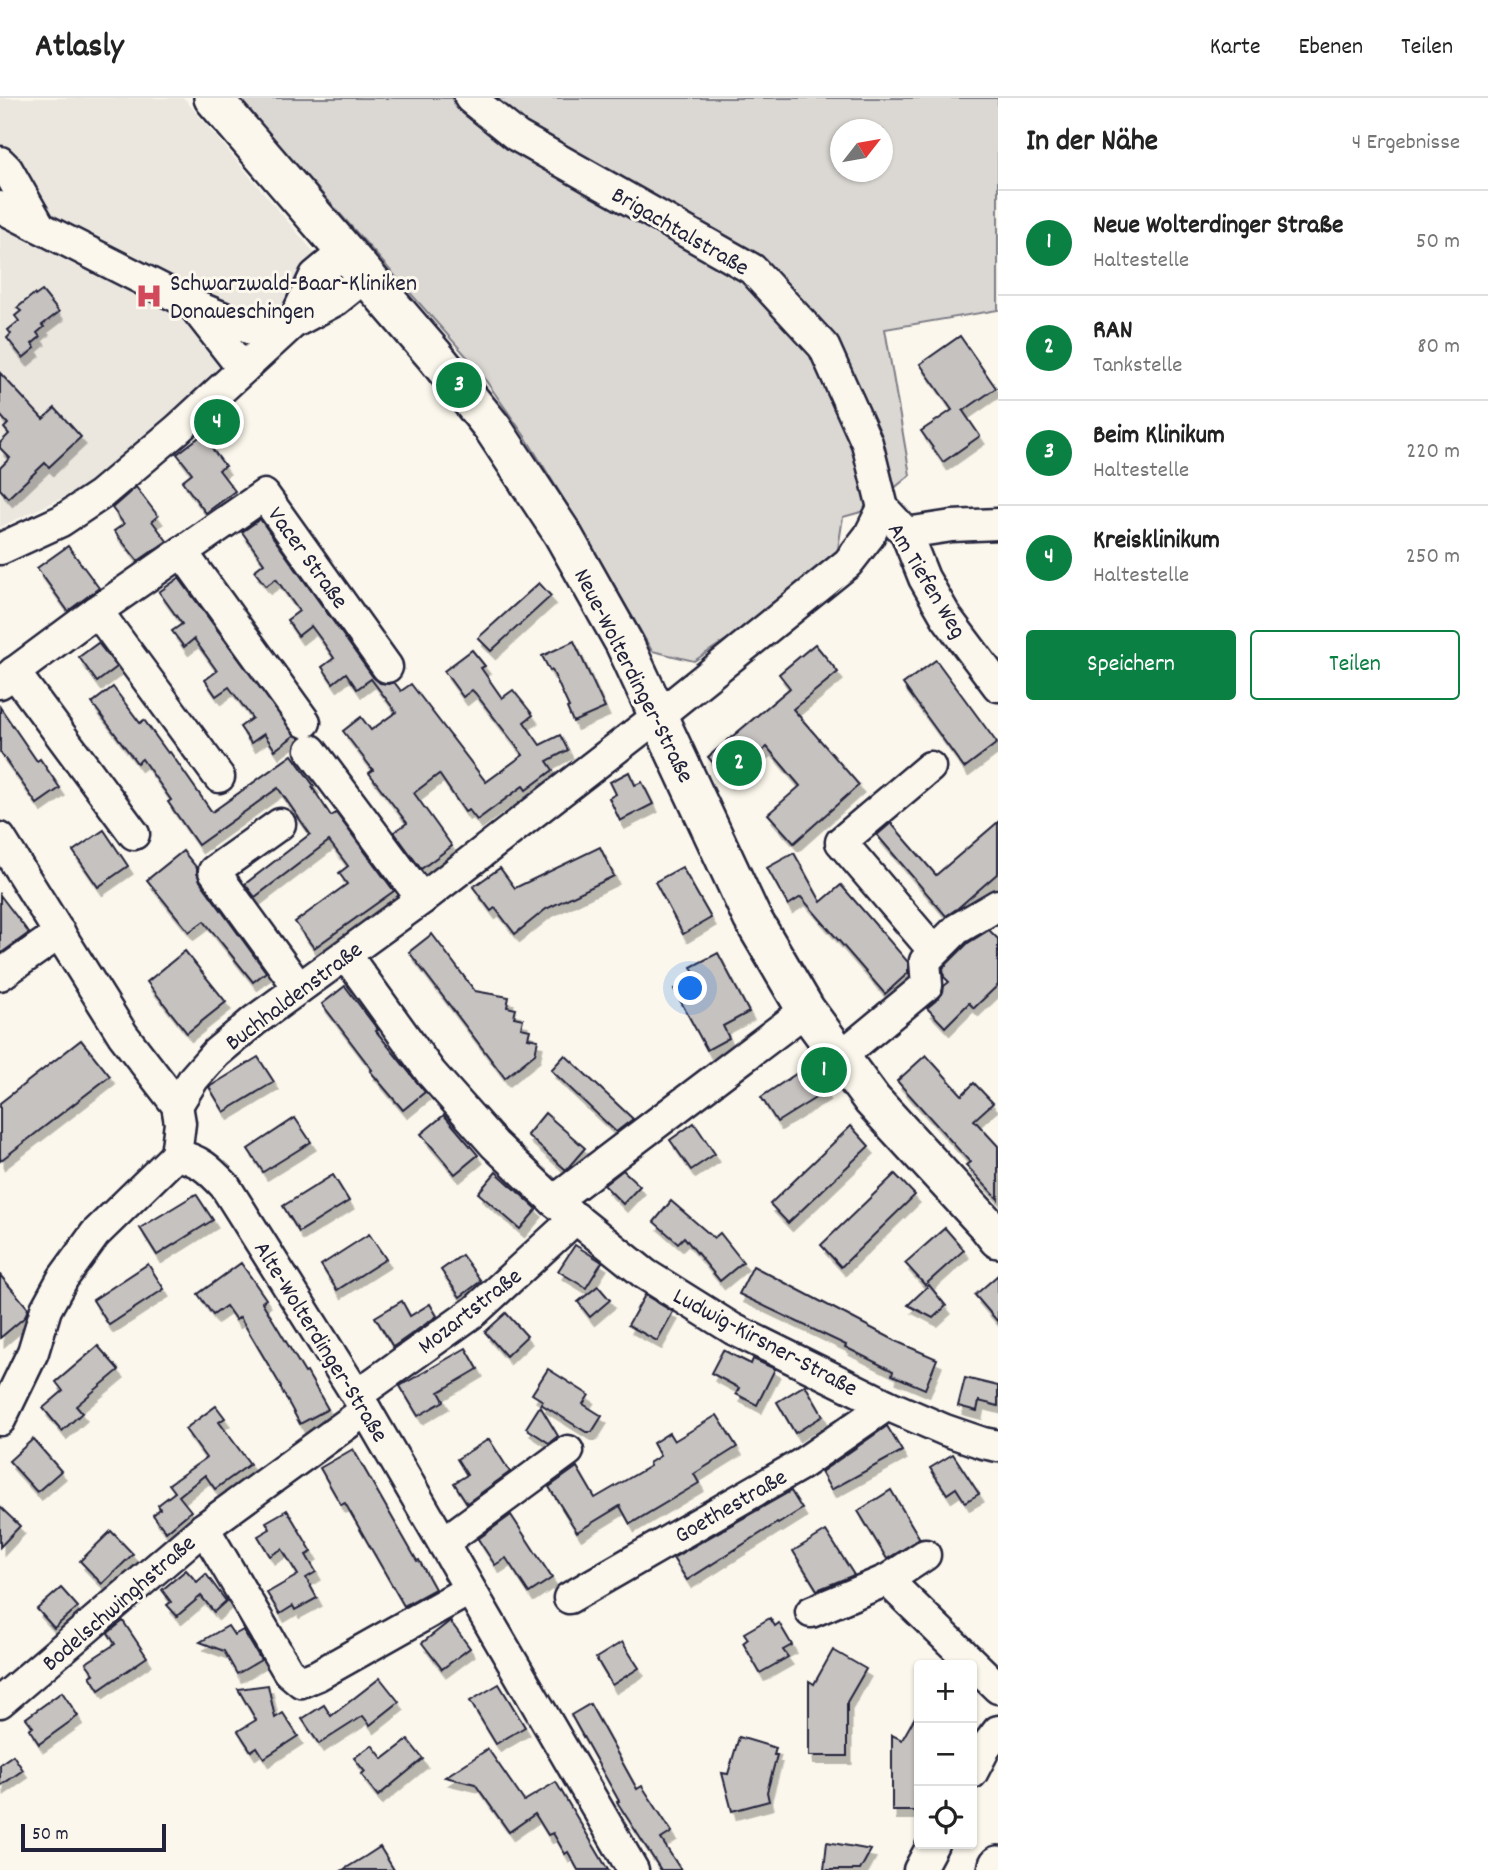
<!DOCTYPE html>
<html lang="de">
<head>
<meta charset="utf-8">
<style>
  body { margin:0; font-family:Dekko,sans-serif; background:#f6f6f6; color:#222 }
  .controls { position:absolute; right:21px; bottom:21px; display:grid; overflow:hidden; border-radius:7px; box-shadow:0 2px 5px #0004 }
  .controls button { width:63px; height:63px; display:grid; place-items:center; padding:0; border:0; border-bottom:2px solid #e0e0e0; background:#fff; color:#222; font:35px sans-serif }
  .compass { position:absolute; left:830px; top:21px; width:63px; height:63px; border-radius:50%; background:#fff; box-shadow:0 2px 5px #0004; rotate:59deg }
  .scale { position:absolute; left:21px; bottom:18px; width:145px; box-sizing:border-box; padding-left:7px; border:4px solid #22223b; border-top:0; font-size:19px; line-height:24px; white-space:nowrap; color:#22223b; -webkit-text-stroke:5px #fbf7ec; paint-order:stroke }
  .you { position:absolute; left:691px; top:891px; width:24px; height:24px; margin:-18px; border:5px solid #fff; border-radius:50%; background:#1a73e8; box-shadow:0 0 0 10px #1a73e833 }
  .badge { display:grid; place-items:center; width:46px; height:46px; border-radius:50%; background:#0b8043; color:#fff; font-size:23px; font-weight:700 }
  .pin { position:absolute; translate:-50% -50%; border:4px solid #fff; box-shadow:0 2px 7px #0006 }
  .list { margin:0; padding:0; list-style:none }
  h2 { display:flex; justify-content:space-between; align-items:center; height:91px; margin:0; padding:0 28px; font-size:30px }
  h2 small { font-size:23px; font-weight:400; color:#767676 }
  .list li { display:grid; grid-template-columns:46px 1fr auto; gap:21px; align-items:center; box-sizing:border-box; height:105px; padding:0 28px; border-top:2px solid #e0e0e0 }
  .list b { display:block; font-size:26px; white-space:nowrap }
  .list p { margin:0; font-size:23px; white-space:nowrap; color:#767676 }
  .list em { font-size:23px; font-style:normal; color:#767676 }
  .actions { display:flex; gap:14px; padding:21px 28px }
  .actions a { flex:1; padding:16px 0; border:2px solid #0b8043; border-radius:7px; text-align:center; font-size:24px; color:#0b8043 }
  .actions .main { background:#0b8043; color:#fff }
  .icon { flex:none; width:38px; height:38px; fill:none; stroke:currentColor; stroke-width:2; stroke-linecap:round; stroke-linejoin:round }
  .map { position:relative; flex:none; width:998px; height:1772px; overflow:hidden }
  header { display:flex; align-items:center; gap:42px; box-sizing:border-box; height:98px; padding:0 35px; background:#fff; border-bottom:2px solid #e0e0e0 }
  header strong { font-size:33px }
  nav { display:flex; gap:38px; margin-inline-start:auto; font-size:24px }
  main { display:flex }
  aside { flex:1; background:#fff }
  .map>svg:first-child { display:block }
  .built { fill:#ebe7df }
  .green { fill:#dbd8d3; stroke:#7e7d87; stroke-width:2; fill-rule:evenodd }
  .building { fill:#c6c2c0; stroke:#22223b; stroke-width:2; filter:url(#shadow) }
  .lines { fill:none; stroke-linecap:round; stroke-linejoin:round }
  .minor-casing { stroke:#22223b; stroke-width:35 }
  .major-casing { stroke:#22223b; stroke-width:42 }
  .minor { stroke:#fbf7ec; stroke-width:30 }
  .major { stroke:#fbf7ec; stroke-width:37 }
  .labels { text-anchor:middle; stroke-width:6; stroke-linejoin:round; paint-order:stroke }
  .street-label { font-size:24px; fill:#22223b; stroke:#fbf7ec }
  .poi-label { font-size:24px; fill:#22223b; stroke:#fbf7ec; text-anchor:start }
</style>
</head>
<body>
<header>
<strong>Atlasly</strong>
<nav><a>Karte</a><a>Ebenen</a><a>Teilen</a></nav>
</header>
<main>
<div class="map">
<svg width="998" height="1772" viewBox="0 0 998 1772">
  <defs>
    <filter id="shadow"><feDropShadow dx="4.5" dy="8" stdDeviation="0" flood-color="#0004"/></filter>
  </defs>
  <rect width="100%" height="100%" fill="#fbf7ec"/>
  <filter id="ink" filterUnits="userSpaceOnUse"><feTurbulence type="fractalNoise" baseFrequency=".0143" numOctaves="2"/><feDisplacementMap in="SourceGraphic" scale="14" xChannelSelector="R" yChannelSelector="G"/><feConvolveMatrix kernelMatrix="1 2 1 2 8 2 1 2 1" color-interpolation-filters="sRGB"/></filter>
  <g filter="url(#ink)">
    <path class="built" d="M0 0H184L323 165 286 220 86 389 0 429Z"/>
    <path class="green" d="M237 0H998V212L885 231 910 377 868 412 843 419 837 457 806 489 694 563 652 553 579 426 526 340 477 270ZM841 32H883V74H841Z"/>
    <g class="building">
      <path d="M42 193 59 214 42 227 44 229 37 235 40 239 32 246 35 250 23 260 7 240 11 236 8 232 19 223 15 218 21 213 17 210 34 196 35 198Z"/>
      <path d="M960 238 996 290 963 313 980 338 943 364 921 333 952 312 920 266Z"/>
      <path d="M0 275 43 321 55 310 81 339 49 369 45 365 8 400 0 391V370L10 360 0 350V345L9 336 4 330 8 326 0 317Z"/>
      <path d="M202 337 225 368 219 372 235 393 206 415 182 383 192 375 177 356Z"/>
      <path d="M136 389 158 418 152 423 167 443 138 463 114 433 124 426 112 410Z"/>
      <path d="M260 421 373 579 380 585 388 586 394 584 401 593 411 586 486 684 523 657 475 595 472 592 463 599 444 573 472 552 485 568 481 570 502 600 513 592 533 617 524 624 540 647 560 637 568 652 547 663 553 672 526 692 523 688 477 722 469 712 465 714 439 676 414 695 452 748 421 771 394 734 407 725 369 675 373 672 343 633 361 619 371 632 396 614 371 581 357 591 346 575 333 585 322 569 334 560 323 544 311 528 298 538 287 522 299 513 276 481 266 488 254 473 264 465 242 434Z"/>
      <path d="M68 448 99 490 68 513 37 470Z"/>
      <path d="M179 480 295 637 275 652 264 636 251 645 240 629 252 620 229 589 216 598 205 582 217 573 194 541 184 549 172 533 182 526 159 494Z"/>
      <path d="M539 485 551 498 491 553 478 540Z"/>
      <path d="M574 543 605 610 573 624 567 610 569 609 552 572 550 573 542 558Z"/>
      <path d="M98 545 117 569 97 584 79 559Z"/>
      <path d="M815 546 838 574 793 611 859 687 794 745 768 716 800 688 767 649 727 682 708 659 790 590 779 576Z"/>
      <path d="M936 562 997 645 964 670 903 586Z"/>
      <path d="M113 589 140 625 144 622 168 655 170 654 212 714 292 657 314 688 312 689 331 718 336 715 394 793 314 850 295 824 347 786 339 775 348 768 329 743 255 799 245 786 310 736 278 690 198 747 168 704 171 702 142 661 137 665 92 605Z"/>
      <path d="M0 609 37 663 40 661 60 690 37 706 0 654Z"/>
      <path d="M629 674 635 687 642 684 653 706 620 723 609 700 616 696 610 684Z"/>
      <path d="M998 724V775L958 810 946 818 877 737 891 725 936 777Z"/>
      <path d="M104 732 128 768 98 789 73 753Z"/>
      <path d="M600 749 614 778 546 811 515 836 495 810 491 813 473 789 500 770 515 790Z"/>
      <path d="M183 753 197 770V775L200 783 266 874 253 884 204 823 189 834 147 782Z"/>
      <path d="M794 755 821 804 841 787 908 864V875L885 896 801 799 788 807 767 770Z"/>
      <path d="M682 769 711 820 683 836 655 784Z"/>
      <path d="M0 797 29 835 0 856Z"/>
      <path d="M989 832 998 841V887L974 910 969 905 945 929 927 910 939 900 943 894 944 888 949 884 944 879 943 870 968 845Z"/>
      <path d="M432 836 475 893 509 899 507 909 516 911 514 919 523 921 521 930 530 932 528 940 538 942 535 956 505 980 409 854Z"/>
      <path d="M185 853 226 904 187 935 147 884Z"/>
      <path d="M718 855 749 914 723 928 729 940 707 952 674 891 696 879 691 869Z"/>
      <path d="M345 888 378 932 376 933 425 994 403 1012 370 973 372 972 322 906Z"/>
      <path d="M81 942 110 978 0 1063V1005Z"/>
      <path d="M565 957 633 1021 616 1034 551 972Z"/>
      <path d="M926 957 962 997 974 985 993 1005 974 1022 998 1048V1101L966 1067 970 1064 897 983Z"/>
      <path d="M258 959 274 984 224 1014 209 989Z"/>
      <path d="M808 968 825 994 777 1024 761 999Z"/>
      <path d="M545 1015 585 1050 566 1072 527 1037Z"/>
      <path d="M444 1017 478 1057 455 1076 421 1036Z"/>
      <path d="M295 1020 311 1044 263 1074 248 1051Z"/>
      <path d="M694 1025 715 1056 691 1072 670 1042Z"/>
      <path d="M851 1028 869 1048 788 1125 770 1106Z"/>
      <path d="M623 1072 640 1088 623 1106 604 1087Z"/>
      <path d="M496 1074 537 1111 520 1131 478 1095Z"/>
      <path d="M895 1076 915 1097 841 1169 821 1147Z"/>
      <path d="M333 1077 349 1103 299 1134 283 1108Z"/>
      <path d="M196 1096 213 1122 157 1157 140 1130Z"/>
      <path d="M671 1103 714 1140 720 1135 743 1164 720 1183 684 1139 678 1145 654 1124Z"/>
      <path d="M945 1130 964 1152 925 1187 905 1165Z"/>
      <path d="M369 1136 386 1161 337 1192 321 1167Z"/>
      <path d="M575 1147 602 1164 586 1190 558 1173Z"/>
      <path d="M462 1157 481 1183 460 1199 441 1172Z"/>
      <path d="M241 1165 266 1201 262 1204 305 1275 307 1274 328 1311 300 1326 280 1289 281 1288 240 1219 236 1222 226 1208 213 1217 198 1196Z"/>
      <path d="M148 1166 164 1191 109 1227 93 1202Z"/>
      <path d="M753 1168 900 1245 937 1261 925 1291 892 1277 893 1273 845 1249 846 1247 739 1196Z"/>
      <path d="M0 1177 28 1210 25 1219 0 1240Z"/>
      <path d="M998 1177V1224L975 1197Z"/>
      <path d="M929 1187 946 1208 933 1220 908 1207Z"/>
      <path d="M598 1188 610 1202 590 1219 578 1204Z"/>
      <path d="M645 1197 673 1214 657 1243 628 1227Z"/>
      <path d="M402 1203 410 1218 430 1206 437 1218 393 1249 375 1219Z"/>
      <path d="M506 1215 527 1238 506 1258 485 1234Z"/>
      <path d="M98 1248 119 1272 76 1308 82 1315 62 1333 43 1310 63 1293 56 1284Z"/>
      <path d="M466 1250 478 1271 439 1294 444 1303 418 1318 400 1288Z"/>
      <path d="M723 1252 751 1266 753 1261 775 1271 757 1307 736 1296 739 1290 711 1275Z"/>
      <path d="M548 1271 589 1297 583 1306 602 1318 592 1334H586L541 1306 543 1303 532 1296Z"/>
      <path d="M965 1280 998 1288V1308L979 1303 977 1313 958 1308Z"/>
      <path d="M805 1287 823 1318 795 1335 777 1304Z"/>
      <path d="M216 1308 225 1320 219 1324 250 1366 215 1391 205 1377 179 1398 191 1413 166 1434 153 1417 160 1411 158 1407 175 1394 169 1386 206 1360 185 1331Z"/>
      <path d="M540 1308 558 1338 549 1345 526 1330Z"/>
      <path d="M717 1317 737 1349 694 1376 699 1385 630 1426 620 1408 577 1434 549 1389 577 1369 595 1400 650 1368 649 1365 660 1358 653 1345 669 1335 674 1343Z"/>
      <path d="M887 1328 902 1353 831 1392 821 1374Z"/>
      <path d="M33 1341 61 1373 37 1394 9 1363Z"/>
      <path d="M489 1341 510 1374 467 1405 454 1385 467 1377 457 1361Z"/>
      <path d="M353 1351 417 1463 419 1462 435 1491 404 1508 345 1405 341 1407 320 1370Z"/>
      <path d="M953 1356 979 1396 965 1404 956 1390 947 1396 930 1370Z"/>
      <path d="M891 1392 920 1441 887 1461 858 1413Z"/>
      <path d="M791 1393 802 1411 778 1426 777 1425 687 1482 673 1460Z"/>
      <path d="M0 1409 20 1428 0 1449Z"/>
      <path d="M287 1412 312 1454 306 1457 316 1474 306 1480 317 1500 295 1512 293 1508 280 1516 267 1495 298 1477 282 1451 270 1458 258 1438 270 1431 266 1424Z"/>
      <path d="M511 1417 552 1480 529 1495 506 1460 495 1467 478 1441Z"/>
      <path d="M111 1433 133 1456 102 1486 80 1463Z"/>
      <path d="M826 1433 854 1477 817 1492 793 1453Z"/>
      <path d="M186 1472 197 1484 206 1476 226 1503 214 1514 201 1498 177 1518 167 1507 171 1504 162 1492Z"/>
      <path d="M61 1490 78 1509 54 1530 37 1511Z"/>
      <path d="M770 1520 775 1528 779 1525 792 1547 783 1552 788 1559 760 1575 743 1545 748 1541 744 1535Z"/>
      <path d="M123 1523 147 1559 99 1592 90 1578 94 1576 86 1565 115 1546 108 1535Z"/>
      <path d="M450 1523 470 1550 442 1571 422 1545Z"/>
      <path d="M228 1528 234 1537 243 1532 261 1562 237 1576 224 1553 200 1544Z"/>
      <path d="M622 1544 639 1570 612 1587 596 1560Z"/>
      <path d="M833 1552 866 1571 847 1604V1658H809V1583L814 1586Z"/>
      <path d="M380 1580 399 1604 370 1627 363 1618 319 1646 302 1621 324 1607 331 1618Z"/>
      <path d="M499 1586 525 1629 496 1646 470 1603Z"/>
      <path d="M268 1587 275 1620 283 1615 298 1638 264 1660 257 1649 251 1653 238 1633 256 1622 238 1591Z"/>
      <path d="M62 1594 78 1618 39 1646 29 1631 33 1629 26 1620Z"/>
      <path d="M590 1606 637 1691 642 1688 672 1734 661 1741 681 1772H661L617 1704 619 1703 571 1617Z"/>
      <path d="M919 1612V1713H892V1637L902 1642Z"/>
      <path d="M739 1639 776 1650 774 1657H777L767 1694 769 1703 732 1713 722 1675 728 1676Z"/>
      <path d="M408 1642 423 1661 378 1698 361 1676 365 1674 354 1660 372 1647 383 1661Z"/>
      <path d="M488 1651 524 1703 556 1684 608 1772H578L568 1754 565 1756 553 1735 548 1737 535 1716 509 1734 475 1686 445 1679Z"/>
      <path d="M13 1657 23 1672 0 1688V1666Z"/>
      <path d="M827 1744 871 1752 860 1772H824Z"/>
      <path d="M380 1749 394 1772H343L366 1758Z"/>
    </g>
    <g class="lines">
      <g class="minor-casing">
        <g id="minor">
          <path d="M0 64 7 71 40 129"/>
          <path d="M0 109 193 207 253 232 280 236"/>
          <path d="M193 207 243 271"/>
          <path d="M293 225 315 178 345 153"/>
          <path d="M883 410 906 435 924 480 947 520 998 588"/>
          <path d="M906 435 952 428 998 426"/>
          <path d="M0 451 61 423 100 397 178 331 293 225 336 202 366 178"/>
          <path d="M182 454 305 624"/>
          <path d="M97 513 219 679"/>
          <path d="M14 574 134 736"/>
          <path d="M0 585 97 513 264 397 387 569"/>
          <path d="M311 652 422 801"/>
          <path d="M930 669 841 744 934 853"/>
          <path d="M280 726 214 773 299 890"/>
          <path d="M0 740 123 937 177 1007 180 1025 176 1057"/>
          <path d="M346 857 431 975 494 1046 554 1103 645 1176 733 1231 887 1307 945 1332 983 1345 998 1348"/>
          <path d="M0 877 60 835"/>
          <path d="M840 959 927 887 925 863 957 831 998 807"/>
          <path d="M177 1007 194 980 216 955 254 923 422 801 658 618 848 465 869 438 883 410 867 345 824 249 752 171 517 38 470 0"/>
          <path d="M176 1057C200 1062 209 1071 225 1088L366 1312 633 1772"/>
          <path d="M554 1103 806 912"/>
          <path d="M357 1297 475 1213 576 1120"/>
          <path d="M0 1322 33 1254 46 1211 63 1180 95 1136 176 1057"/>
          <path d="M204 1430 288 1573 301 1584 318 1577 469 1492"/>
          <path d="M444 1444 568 1353"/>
          <path d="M887 1482 998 1590"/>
          <path d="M569 1500 800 1367 887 1307"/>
          <path d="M811 1514 887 1482 925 1457"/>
          <path d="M0 1604 204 1430 366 1312"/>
          <path d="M972 1675 985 1650 998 1633"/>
          <path d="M919 1772 933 1746"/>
        </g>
      </g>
      <g class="major-casing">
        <g id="major">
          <path d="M213 0 434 257 492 329 562 435 624 545 752 820 806 912 872 1002 987 1127 998 1141"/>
          <path d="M997 1772 998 1767"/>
        </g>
      </g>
      <use href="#minor" class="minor"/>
      <use href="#major" class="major"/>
    </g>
  </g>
  <defs>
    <g id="hospital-bare" transform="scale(2.1)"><path d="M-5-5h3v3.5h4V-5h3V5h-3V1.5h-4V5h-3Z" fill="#d1495b" stroke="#fbf7ec" stroke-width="2.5" paint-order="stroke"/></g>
  </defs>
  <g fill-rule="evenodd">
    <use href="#hospital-bare" x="149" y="198"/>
  </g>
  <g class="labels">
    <g class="street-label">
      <text transform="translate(681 132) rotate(30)" y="8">Brigachtalstraße</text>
      <text transform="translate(309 459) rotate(54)" y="8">Vacer Straße</text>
      <text transform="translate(928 482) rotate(59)" y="8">Am Tiefen Weg</text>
      <text transform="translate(635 577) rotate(63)" y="8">Neue-Wolterdinger-Straße</text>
      <text transform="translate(293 897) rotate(-37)" y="8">Buchhaldenstraße</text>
      <text transform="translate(469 1212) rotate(-38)" y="8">Mozartstraße</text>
      <text transform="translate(322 1243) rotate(58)" y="8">Alte-Wolterdinger-Straße</text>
      <text transform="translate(766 1243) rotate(28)" y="8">Ludwig-Kirsner-Straße</text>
      <text transform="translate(730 1407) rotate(-30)" y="8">Goethestraße</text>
      <text transform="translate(118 1504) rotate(-41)" y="8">Bodelschwinghstraße</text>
    </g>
    <g class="poi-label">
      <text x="170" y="192">Schwarzwald-Baar-Kliniken<tspan x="170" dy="28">Donaueschingen</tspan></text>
    </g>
  </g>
</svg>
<div class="controls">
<button>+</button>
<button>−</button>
<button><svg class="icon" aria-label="locate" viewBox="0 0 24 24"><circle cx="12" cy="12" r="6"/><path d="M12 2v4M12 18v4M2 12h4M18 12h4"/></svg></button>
</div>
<svg class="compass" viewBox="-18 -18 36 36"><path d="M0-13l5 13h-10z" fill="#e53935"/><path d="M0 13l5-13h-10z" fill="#767676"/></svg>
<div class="scale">50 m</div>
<div class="you"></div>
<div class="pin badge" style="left:824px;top:972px">1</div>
<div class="pin badge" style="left:739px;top:665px">2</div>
<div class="pin badge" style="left:459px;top:287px">3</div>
<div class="pin badge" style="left:217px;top:324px">4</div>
</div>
<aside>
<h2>In der Nähe<small>4 Ergebnisse</small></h2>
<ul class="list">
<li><span class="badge">1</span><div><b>Neue Wolterdinger Straße</b><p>Haltestelle</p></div><em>50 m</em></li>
<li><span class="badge">2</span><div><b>RAN</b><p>Tankstelle</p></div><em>80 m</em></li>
<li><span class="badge">3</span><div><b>Beim Klinikum</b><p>Haltestelle</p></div><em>220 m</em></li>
<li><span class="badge">4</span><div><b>Kreisklinikum</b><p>Haltestelle</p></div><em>250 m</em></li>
</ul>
<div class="actions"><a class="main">Speichern</a><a>Teilen</a></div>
</aside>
</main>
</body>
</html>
